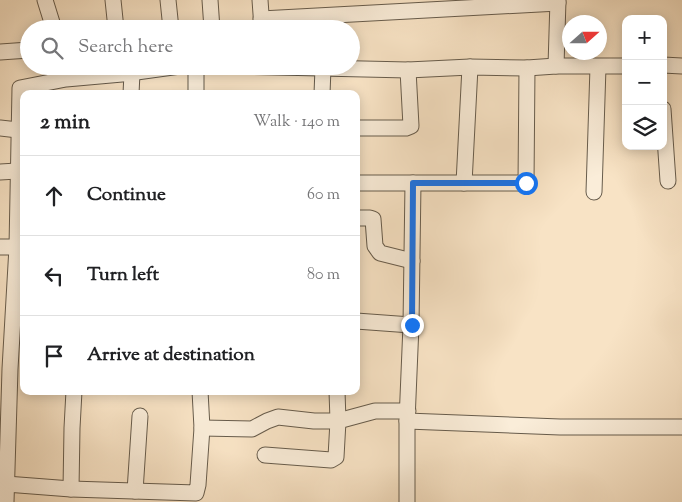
<!DOCTYPE html>
<html lang="en">
<head>
<meta charset="utf-8">
<style>
  body { margin:0; font-family:"Sorts Mill Goudy",serif; background:#f6f6f6; color:#202124 }
  .controls { position:absolute; right:15px; top:15px; display:grid; overflow:hidden; border-radius:10px; box-shadow:0 2px 12px #0003 }
  .controls button { width:45px; height:45px; display:grid; place-items:center; padding:0; border:0; border-bottom:1px solid #e0e0e0; background:#fff; color:#202124; font:25px sans-serif }
  .compass { position:absolute; left:562px; top:15px; width:45px; height:45px; border-radius:50%; background:#fff; box-shadow:0 2px 12px #0003; rotate:69deg }
  .stop { position:absolute; width:15px; height:15px; margin:-11px; border:4px solid #1a73e8; border-radius:50%; background:#fff }
  .stop.end { background:#1a73e8; border-color:#fff; box-shadow:0 1px 5px #0008 }
  .list { margin:0; padding:0; list-style:none }
  h2 { display:flex; justify-content:space-between; align-items:center; height:65px; margin:0; padding:0 20px; font-size:21px }
  h2 small { font-size:16px; font-weight:400; color:#757577 }
  .list li { display:grid; grid-template-columns:32px 1fr auto; gap:15px; align-items:center; box-sizing:border-box; height:80px; padding:0 20px; border-top:1px solid #e0e0e0 }
  .list b { display:block; font-size:19px; white-space:nowrap }
  .list em { font-size:16px; font-style:normal; color:#757577 }
  .icon { flex:none; width:28px; height:28px; fill:none; stroke:currentColor; stroke-width:2; stroke-linecap:round; stroke-linejoin:round }
  .map { position:relative; flex:none; width:682px; height:502px; overflow:hidden }
  .search { position:absolute; background:#fff; box-shadow:0 2px 12px #0003; left:20px; top:20px; width:340px; height:55px; display:flex; align-items:center; gap:12px; box-sizing:border-box; padding:0 18px; border-radius:28px; color:#757577; font-size:19px }
  .panel { position:absolute; background:#fff; box-shadow:0 2px 12px #0003; left:20px; top:90px; width:340px; height:305px; border-radius:10px }
  .map>svg:first-child { display:block }
  .lines { fill:none; stroke-linecap:round; stroke-linejoin:round }
  .minor-casing { stroke:#675c4c; stroke-width:17 }
  .minor { stroke:#faedd9; stroke-width:15 }
  .route { stroke:#1a73e8; stroke-width:6 }
</style>
</head>
<body>
<div class="map">
<svg width="682" height="502" viewBox="0 0 682 502">
  <rect width="100%" height="100%" fill="#f8e3c5"/>
  <filter id="stains"><feTurbulence type="fractalNoise" baseFrequency=".004" numOctaves="4"/><feColorMatrix values="0 0 0 0 .2 0 0 0 0 .09 0 0 0 0 .02 0 0 0 .5 -.17"/></filter>
  <radialGradient id="worn" r=".72"><stop offset=".6" stop-color="#630" stop-opacity="0"/><stop offset="1" stop-color="#630" stop-opacity=".3"/></radialGradient>
  <g class="lines">
    <g class="minor-casing">
      <g id="minor">
        <path d="M45 0 54 29"/>
        <path d="M113 0 116 29"/>
        <path d="M168 0 171 29"/>
        <path d="M210 0 212 29"/>
        <path d="M260 0 262 28"/>
        <path d="M261 19 558 3"/>
        <path d="M0 52 29 50"/>
        <path d="M663 65 682 66"/>
        <path d="M196 66V94"/>
        <path d="M233 66 408 70 470 67 527 68 556 66H626"/>
        <path d="M556 66 558 0"/>
        <path d="M131 94 132 73"/>
        <path d="M322 94 323 68"/>
        <path d="M663 109 668 181"/>
        <path d="M0 128 18 130"/>
        <path d="M356 128H406L411 126 408 70"/>
        <path d="M0 172 17 171"/>
        <path d="M356 183H526L527 68"/>
        <path d="M464 183 470 67"/>
        <path d="M594 192 598 67"/>
        <path d="M356 218H370L373 219 375 246 380 253 412 261"/>
        <path d="M0 247H24"/>
        <path d="M356 321 411 325"/>
        <path d="M407 421 560 427H682"/>
        <path d="M202 428 252 429 267 421 278 417 314 421H338L375 411H408"/>
        <path d="M265 455 331 460 336 457 338 421 337 391"/>
        <path d="M6 484 71 489 196 493 198 485 202 428 200 391"/>
        <path d="M71 489 72 428 74 391"/>
        <path d="M135 491 140 416"/>
        <path d="M6 502 10 369 17 247 20 88 66 79 122 74 180 66"/>
        <path d="M407 502V421L411 325 413 183"/>
      </g>
    </g>
    <use href="#minor" class="minor"/>
  </g>
  <g class="lines">
    <path class="route" d="M412 325 413 183H526"/>
  </g>
  <rect width="100%" height="100%" filter="url(#stains)"/>
  <rect width="100%" height="100%" fill="url(#worn)"/>
</svg>
<div class="controls">
<button>+</button>
<button>−</button>
<button><svg class="icon" aria-label="layers" viewBox="0 0 24 24"><path d="M12 4l9 5-9 5-9-5zM3 14l9 5 9-5"/></svg></button>
</div>
<svg class="compass" viewBox="-18 -18 36 36"><path d="M0-13l5 13h-10z" fill="#e53935"/><path d="M0 13l5-13h-10z" fill="#757577"/></svg>
<div class="stop" style="left:526px;top:183px"></div>
<div class="stop end" style="left:412px;top:325px"></div>
<div class="search"><svg class="icon" aria-label="search" viewBox="0 0 24 24"><circle cx="10" cy="10" r="6"/><path d="M15 15l6 6"/></svg>Search here</div>
<section class="panel">
<h2>2 min<small>Walk · 140 m</small></h2>
<ul class="list">
<li><svg class="icon" aria-label="ahead" viewBox="0 0 24 24"><path d="M12 20V5M6 11l6-6 6 6"/></svg><div><b>Continue</b></div><em>60 m</em></li>
<li><svg class="icon" aria-label="left" viewBox="0 0 24 24"><path d="M17 20v-9H6M10 6l-5 5 5 5"/></svg><div><b>Turn left</b></div><em>80 m</em></li>
<li><svg class="icon" aria-label="arrive" viewBox="0 0 24 24"><path d="M6 21V4h12l-3 4 3 4H6"/></svg><div><b>Arrive at destination</b></div></li>
</ul>
</section>
</div>
</body>
</html>
